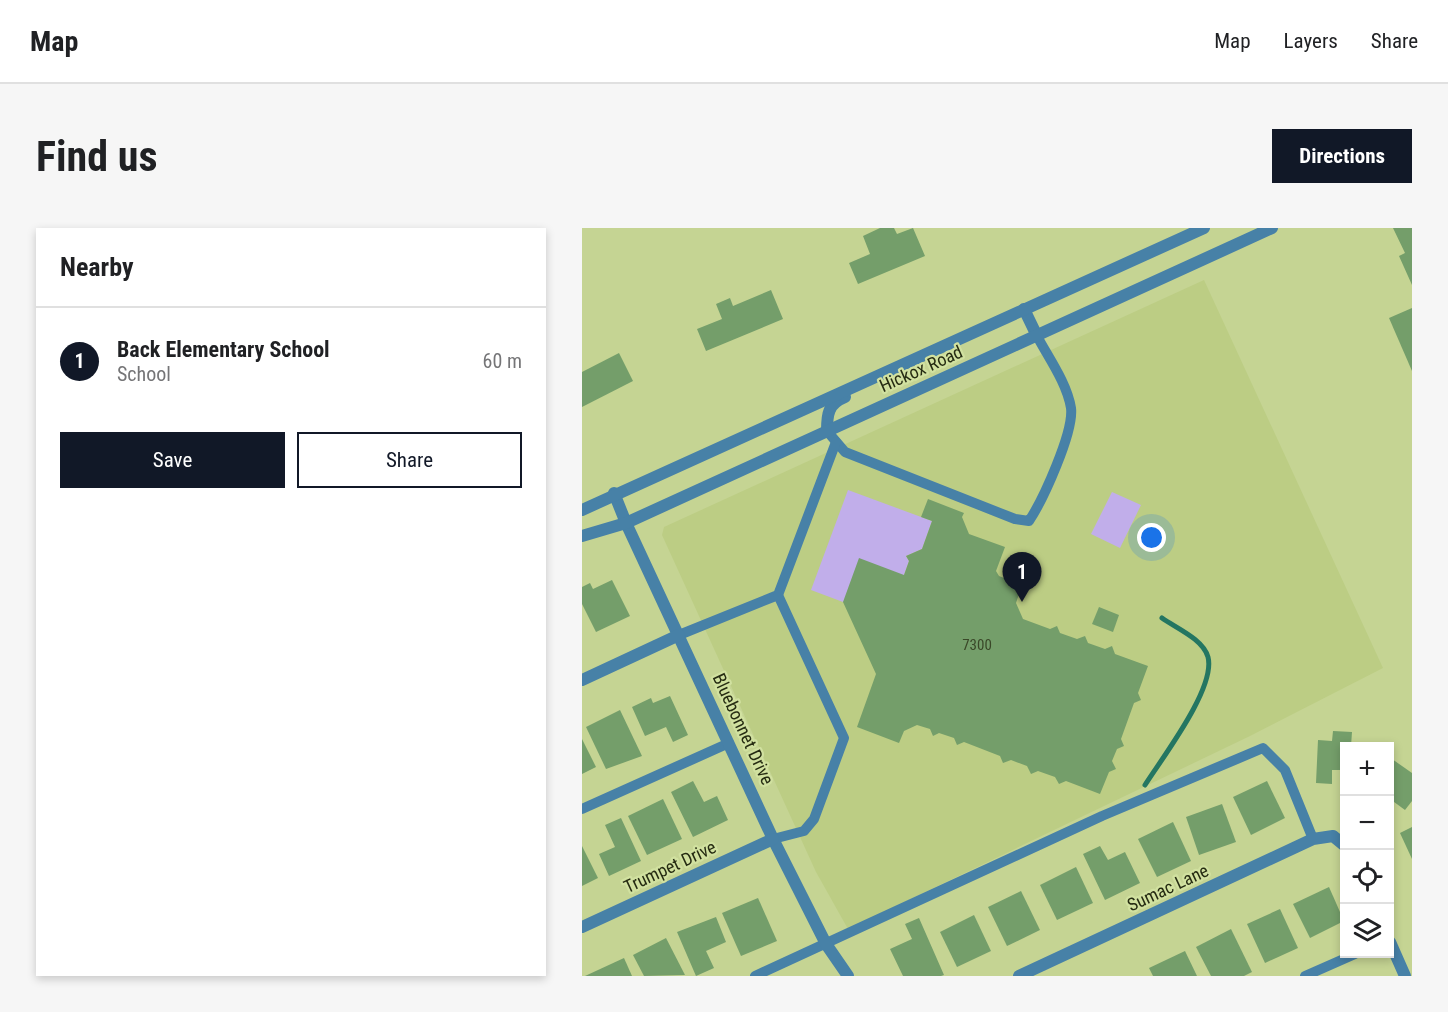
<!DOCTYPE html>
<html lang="en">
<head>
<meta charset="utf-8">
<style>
  body { margin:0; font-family:"Roboto Condensed",sans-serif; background:#f6f6f6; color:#202124 }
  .controls { position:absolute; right:18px; bottom:18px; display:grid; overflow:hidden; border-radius:0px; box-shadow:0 3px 9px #0003 }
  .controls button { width:54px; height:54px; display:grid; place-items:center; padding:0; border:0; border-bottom:2px solid #e0e0e0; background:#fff; color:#202124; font:30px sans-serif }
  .you { position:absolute; left:570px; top:310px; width:21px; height:21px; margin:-15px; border:4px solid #fff; border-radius:50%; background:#1a73e8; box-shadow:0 0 0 9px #1a73e833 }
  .badge { display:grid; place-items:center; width:39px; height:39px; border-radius:50%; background:#111827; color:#fff; font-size:20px; font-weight:700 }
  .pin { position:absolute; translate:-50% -50px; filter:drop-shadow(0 2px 3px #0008) }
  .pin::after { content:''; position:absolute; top:32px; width:21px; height:18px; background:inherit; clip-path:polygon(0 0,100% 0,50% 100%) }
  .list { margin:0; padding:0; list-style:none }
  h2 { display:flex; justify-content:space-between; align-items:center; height:78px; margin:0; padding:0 24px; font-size:26px }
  h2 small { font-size:20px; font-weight:400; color:#757577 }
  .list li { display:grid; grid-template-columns:39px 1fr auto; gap:18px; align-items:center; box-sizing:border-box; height:108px; padding:0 24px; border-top:2px solid #e0e0e0 }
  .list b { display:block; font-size:22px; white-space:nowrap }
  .list p { margin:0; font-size:20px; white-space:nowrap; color:#757577 }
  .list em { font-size:20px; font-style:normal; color:#757577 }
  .actions { display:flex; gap:12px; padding:18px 24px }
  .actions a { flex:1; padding:14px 0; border:2px solid #111827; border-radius:0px; text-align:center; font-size:21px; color:#111827 }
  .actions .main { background:#111827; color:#fff }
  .icon { flex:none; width:33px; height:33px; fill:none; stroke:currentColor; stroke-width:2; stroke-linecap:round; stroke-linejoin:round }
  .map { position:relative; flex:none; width:830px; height:748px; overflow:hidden; border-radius:0px }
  header { display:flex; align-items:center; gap:36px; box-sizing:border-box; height:84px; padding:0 30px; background:#fff; border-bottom:2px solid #e0e0e0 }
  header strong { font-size:28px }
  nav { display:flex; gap:33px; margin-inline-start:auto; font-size:21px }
  .intro { display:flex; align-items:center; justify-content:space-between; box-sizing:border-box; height:144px; padding:0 36px }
  h1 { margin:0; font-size:42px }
  .button { padding:15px 27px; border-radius:0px; background:#111827; color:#fff; font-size:21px; font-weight:700 }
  main { display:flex; gap:36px; padding:0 36px }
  aside { flex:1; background:#fff; border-radius:0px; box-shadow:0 3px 9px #0003 }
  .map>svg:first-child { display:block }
  .built { fill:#bccd84 }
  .green { fill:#c1aeea }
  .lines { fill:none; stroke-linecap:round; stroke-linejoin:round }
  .stream { stroke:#247662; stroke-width:5 }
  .building { fill:#749e6a }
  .service { stroke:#4781a7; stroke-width:10 }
  .minor { stroke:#4781a7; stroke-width:12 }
  .tertiary { stroke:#4781a7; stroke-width:12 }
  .labels { text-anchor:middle; stroke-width:4.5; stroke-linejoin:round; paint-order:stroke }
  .number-label { font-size:15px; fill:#3a4828 }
  .street-label { font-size:18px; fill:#262c12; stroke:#d1e1a0 }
</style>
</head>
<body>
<header>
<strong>Map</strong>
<nav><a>Map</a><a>Layers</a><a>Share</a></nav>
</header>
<div class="intro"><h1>Find us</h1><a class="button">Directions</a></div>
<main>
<aside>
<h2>Nearby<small></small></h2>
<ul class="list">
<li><span class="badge">1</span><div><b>Back Elementary School</b><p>School</p></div><em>60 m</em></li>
</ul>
<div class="actions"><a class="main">Save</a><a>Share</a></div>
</aside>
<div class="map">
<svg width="830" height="748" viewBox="0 0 830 748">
  <rect width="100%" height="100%" fill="#c5d493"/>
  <path class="built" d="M622 52 801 440 668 508 266 701 234 644 80 307 82 299Z"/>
  <g class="green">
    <path d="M266 262 350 293 340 321 324 328 327 333 322 347 261 374 229 362Z"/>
    <path d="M530 264 559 277 538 320 509 306Z"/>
  </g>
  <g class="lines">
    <path class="stream" d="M563 557C580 530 634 460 626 429 621 411 594 400 580 390"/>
  </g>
  <g class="building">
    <path d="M298 0H312L315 6 331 0 343 28 276 56 267 35 288 26 281 8Z"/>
    <path d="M811 0H830V57L817 28 823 25Z"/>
    <path d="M189 62 201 91 124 123 115 101 140 91 134 76 148 70 151 78Z"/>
    <path d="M830 80V143L807 90Z"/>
    <path d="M37 125 51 153 0 179V144Z"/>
    <path d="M346 271 382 285 380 289 387 306 423 319 414 343 417 348 440 357 434 375 441 391 468 401 475 398 478 405 495 411 503 408 506 415 523 421 530 418 533 426 566 438 556 465 559 472 552 475 539 511 542 518 535 521 530 533 534 541 527 544 518 566 484 553 477 556 473 549 456 543 449 546 445 538 429 532 421 535 418 528 382 514 375 517 372 510 357 505 351 508 348 501 335 497 322 503 317 515 275 499 294 446 261 374 277 330 322 347 327 333 324 328 340 321 350 293 339 289Z"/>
    <path d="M30 352 48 388 14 404 0 376V359L8 355 11 361Z"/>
    <path d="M517 379 537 387 531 404 510 396Z"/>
    <path d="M88 468 106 507 91 514 84 499 63 508 50 479 69 470 71 475Z"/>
    <path d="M38 482 60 528 24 541 4 499Z"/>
    <path d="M751 503 770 504 769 518H762V542H750V556L734 555 736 512 750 513Z"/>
    <path d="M0 511 14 539 0 546Z"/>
    <path d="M810 531 830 545V573L823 582 808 571V535Z"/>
    <path d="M111 553 122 574 135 568 146 592 111 609 89 564Z"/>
    <path d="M685 553 703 590 669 607 651 569Z"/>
    <path d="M81 571 100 611 65 627 46 588Z"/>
    <path d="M640 576 654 614 617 627 604 589Z"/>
    <path d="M39 590 59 633 27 648 17 626 33 619 23 597Z"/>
    <path d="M591 594 609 633 575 649 556 611Z"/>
    <path d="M830 599V631L818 605Z"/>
    <path d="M0 618 16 650 0 658Z"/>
    <path d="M518 618 526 632 543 624 558 655 523 672 501 626Z"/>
    <path d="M494 639 511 675 475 692 458 657Z"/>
    <path d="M747 659 762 693 728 710 711 676Z"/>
    <path d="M439 663 458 702 425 718 406 679Z"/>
    <path d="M176 670 195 713 159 728 140 685Z"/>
    <path d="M698 681 716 720 683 735 665 696Z"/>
    <path d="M392 687 409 723 375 739 358 704Z"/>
    <path d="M134 689 144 714 124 723 132 740 114 748 95 704Z"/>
    <path d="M337 690 362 747 359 748H321L308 721 330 711 323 696Z"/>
    <path d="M649 701 670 744 662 748H629L614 719Z"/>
    <path d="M84 710 103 747 62 748 51 727Z"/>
    <path d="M603 723 615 748H571L567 740Z"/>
    <path d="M42 730 50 748H3Z"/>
  </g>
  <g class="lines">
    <g class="service">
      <path d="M245 203 263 224 433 291 447 293C461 272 492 204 489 180 485 155 466 129 455 108"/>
      <path d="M97 407 196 367 254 214"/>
      <path d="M0 581 147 515"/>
      <path d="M191 611 222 603 232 591 262 510 196 367"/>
      <path d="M173 748 520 588 681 520 703 542 731 611"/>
      <path d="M723 748 773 726"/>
    </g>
    <g class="minor">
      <path d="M32 265 44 295 191 611 244 716 266 748"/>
      <path d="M0 452 97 407"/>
      <path d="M0 699 191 611"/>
      <path d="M808 714 823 748"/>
      <path d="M437 748 731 611 751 608 762 617"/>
    </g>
    <g class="tertiary">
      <path d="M442 81 455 108"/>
      <path d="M245 203C245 186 246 176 263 169"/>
      <path d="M0 282 622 0"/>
      <path d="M0 308 44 295 690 0"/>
    </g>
  </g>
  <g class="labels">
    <g class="number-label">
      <text x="395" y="422">7300</text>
    </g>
    <g class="street-label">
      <text transform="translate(339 141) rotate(-24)" y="6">Hickox Road</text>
      <text transform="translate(161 501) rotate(65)" y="6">Bluebonnet Drive</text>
      <text transform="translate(88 639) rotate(-25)" y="6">Trumpet Drive</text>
      <text transform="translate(586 660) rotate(-25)" y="6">Sumac Lane</text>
    </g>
  </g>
</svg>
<div class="controls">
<button>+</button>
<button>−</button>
<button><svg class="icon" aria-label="locate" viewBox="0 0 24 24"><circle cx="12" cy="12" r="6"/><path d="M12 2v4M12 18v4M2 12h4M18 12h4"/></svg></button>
<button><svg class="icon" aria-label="layers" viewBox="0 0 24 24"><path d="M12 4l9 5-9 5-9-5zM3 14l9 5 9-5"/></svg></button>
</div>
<div class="you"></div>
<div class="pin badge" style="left:440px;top:374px">1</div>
</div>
</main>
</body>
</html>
